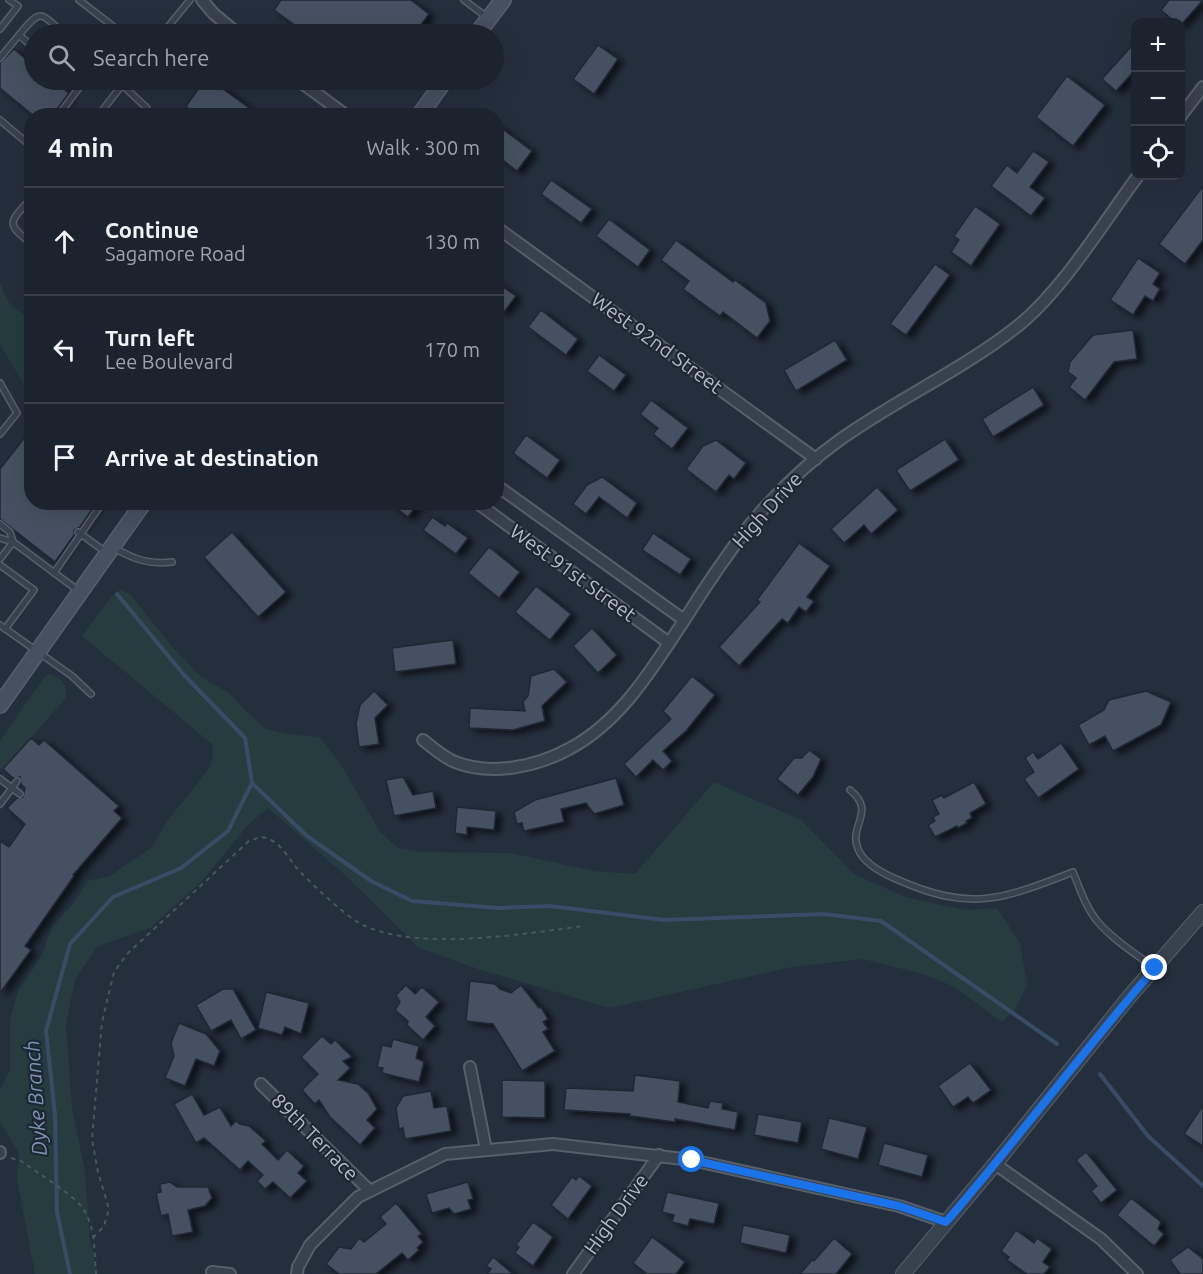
<!DOCTYPE html>
<html lang="en">
<head>
<meta charset="utf-8">
<style>
  body { margin:0; font-family:Ubuntu,sans-serif; background:#242b36; color:#f1f3f6 }
  .controls { position:absolute; right:18px; top:18px; display:grid; overflow:hidden; border-radius:12px; box-shadow:0 6px 24px #0002 }
  .controls button { width:54px; height:54px; display:grid; place-items:center; padding:0; border:0; border-bottom:2px solid #39404a; background:#1b232e; color:#f1f3f6; font:30px sans-serif }
  .stop { position:absolute; width:18px; height:18px; margin:-14px; border:4px solid #1a73e8; border-radius:50%; background:#fff }
  .stop.end { background:#1a73e8; border-color:#fff; box-shadow:0 2px 6px #0008 }
  .list { margin:0; padding:0; list-style:none }
  h2 { display:flex; justify-content:space-between; align-items:center; height:78px; margin:0; padding:0 24px; font-size:26px }
  h2 small { font-size:20px; font-weight:400; color:#a0a4aa }
  .list li { display:grid; grid-template-columns:39px 1fr auto; gap:18px; align-items:center; box-sizing:border-box; height:108px; padding:0 24px; border-top:2px solid #39404a }
  .list b { display:block; font-size:22px; white-space:nowrap }
  .list p { margin:0; font-size:20px; white-space:nowrap; color:#a0a4aa }
  .list em { font-size:20px; font-style:normal; color:#a0a4aa }
  .icon { flex:none; width:33px; height:33px; fill:none; stroke:currentColor; stroke-width:2; stroke-linecap:round; stroke-linejoin:round }
  .map { position:relative; flex:none; width:1203px; height:1274px; overflow:hidden }
  .search { position:absolute; background:#1b232e; box-shadow:0 6px 24px #0002; left:24px; top:24px; width:480px; height:66px; display:flex; align-items:center; gap:15px; box-sizing:border-box; padding:0 21px; border-radius:33px; color:#a0a4aa; font-size:22px }
  .panel { position:absolute; background:#1b232e; box-shadow:0 6px 24px #0002; left:24px; top:108px; width:480px; height:402px; border-radius:24px }
  .map>svg:first-child { display:block }
  .green { fill:#263c3f }
  .lines { fill:none; stroke-linecap:round; stroke-linejoin:round }
  .stream { stroke:#394c67; stroke-width:4 }
  .building { fill:#455162; stroke:#1f2835; stroke-width:1.5; filter:url(#shadow) }
  .service-casing { stroke:#565f6c; stroke-width:8 }
  .minor-casing { stroke:#565f6c; stroke-width:14 }
  .tertiary-casing { stroke:#565f6c; stroke-width:16 }
  .secondary-casing { stroke:#565f6c; stroke-width:18 }
  .path { stroke:#44595c; stroke-width:2; stroke-dasharray:4.5 4.5; stroke-linecap:butt }
  .service { stroke:#38414e; stroke-width:5 }
  .minor { stroke:#38414e; stroke-width:10 }
  .tertiary { stroke:#38414e; stroke-width:14 }
  .secondary { stroke:#465061; stroke-width:15 }
  .route { stroke:#1a73e8; stroke-width:8 }
  .labels { text-anchor:middle; stroke-width:4.5; stroke-linejoin:round; paint-order:stroke }
  .street-label { font-size:20px; fill:#b4bcc9; stroke:#1d2633 }
  .water-label { font-size:21px; font-style:italic; fill:#7c92b1; stroke:#1d2633 }
</style>
</head>
<body>
<div class="map">
<svg width="1203" height="1274" viewBox="0 0 1203 1274">
  <defs>
    <filter id="shadow"><feDropShadow dx="6" dy="3.5" stdDeviation="3" flood-color="#0009"/></filter>
  </defs>
  <rect width="100%" height="100%" fill="#242f3e"/>
  <g class="green">
    <path d="M0 284 9 303 31 321V397L0 344Z"/>
    <path d="M120 590 130 594 174 649 201 677 229 693 246 711 266 729 287 734 319 737 338 760 381 833 398 848 422 852 510 853 595 871 635 874 714 782 801 820 854 874 905 897 966 910 997 908 1020 943 1027 985 1016 1008 1002 1022 955 987 923 974 863 959 792 967 610 1008 481 970 419 948 346 876 268 808 248 825 202 881 150 928 98 946 75 979 66 1025 72 1109 85 1171 90 1240 98 1274H35L17 1179 19 1153 0 1122V1090L10 1070V1020L18 991 43 953 52 926 73 904 88 881 110 876 152 847 166 823 210 767 213 755 212 744 82 636 111 597Z"/>
    <path d="M50 674C62 678 69 687 65 699L3 770 0 768V741L45 676Z"/>
  </g>
  <g class="lines">
    <g class="stream">
      <path d="M252 783 307 836 371 881 412 901 498 908 550 906 664 920 824 914 881 921 1057 1044"/>
      <path d="M1100 1074 1148 1136 1203 1186"/>
      <path d="M70 1274 57 1212 55 1115 46 1031 70 944 113 897 181 868 228 831 252 783 245 738 184 675 117 594"/>
    </g>
  </g>
  <g class="building">
    <path d="M281 0H411L429 14 414 34H323L315 28 311 34H307L274 10Z"/>
    <path d="M1169 0H1203L1180 26V22H1175L1161 10Z"/>
    <path d="M1136 41V69L1116 91 1102 79Z"/>
    <path d="M598 45 618 59 594 94 573 79Z"/>
    <path d="M14 49 34 66V80H52L69 93 52 116H34L0 88V63Z"/>
    <path d="M1067 76 1105 105 1073 146 1036 117Z"/>
    <path d="M205 80H211L260 116H183L188 108 186 106Z"/>
    <path d="M496 124 532 151 517 171 496 155Z"/>
    <path d="M1033 151 1049 162 1030 187 1045 198 1031 216 991 186 1007 165 1017 173Z"/>
    <path d="M551 180 592 209 581 223 541 194Z"/>
    <path d="M1203 186V240L1185 264 1159 244Z"/>
    <path d="M975 206 1000 224 971 266 951 252 959 240 954 236Z"/>
    <path d="M609 219 650 250 638 267 596 236Z"/>
    <path d="M676 240 733 282 735 280 766 303 770 321 757 338 723 312 720 316 683 289 689 281 661 260Z"/>
    <path d="M1138 258 1160 273 1153 284 1160 289 1153 301 1145 296 1133 315 1110 300Z"/>
    <path d="M935 264 950 275 906 335 890 324Z"/>
    <path d="M496 282 516 296 504 312 496 307Z"/>
    <path d="M541 310 578 339 566 355 528 327Z"/>
    <path d="M1133 330 1137 359 1114 362 1085 400 1069 387 1076 378 1068 372 1070 362 1093 335Z"/>
    <path d="M835 340 847 360 796 391 784 370Z"/>
    <path d="M599 355 626 375 614 391 587 371Z"/>
    <path d="M1033 387 1044 405 993 437 982 419Z"/>
    <path d="M651 400 688 428 672 449 653 434 658 428 640 414Z"/>
    <path d="M32 428V502H97L80 527 74 530V535L55 562 0 519V469Z"/>
    <path d="M526 435 560 460 547 478 513 453Z"/>
    <path d="M945 439 959 460 910 491 896 470Z"/>
    <path d="M716 440 746 463 734 479 729 475 716 492 686 469 703 446Z"/>
    <path d="M602 477 637 503 627 518 599 497 586 514 573 504 587 485Z"/>
    <path d="M877 487 898 510 871 534 864 525 844 543 831 529Z"/>
    <path d="M388 502H419L408 517Z"/>
    <path d="M432 517 445 526 447 523 468 538 456 554 423 530Z"/>
    <path d="M232 532 286 592 258 617 204 557Z"/>
    <path d="M653 533 691 559 680 575 642 550Z"/>
    <path d="M799 543 830 566 807 597 814 601 806 612 799 607 788 623 782 619 739 666 719 647 760 602 757 600Z"/>
    <path d="M489 547 520 572 499 598 468 573Z"/>
    <path d="M536 586 571 614 550 640 515 612Z"/>
    <path d="M592 628 617 655 598 673 573 646Z"/>
    <path d="M453 640 456 664 395 672 392 648Z"/>
    <path d="M554 669 567 682 542 706 545 721 513 730 469 728 470 708 525 711 523 702 528 696 531 676Z"/>
    <path d="M692 676 715 695 686 731 663 751 672 761 663 770 653 760 636 777 624 764 671 719 663 711Z"/>
    <path d="M374 691 388 705 375 718 379 744 359 747 356 724 360 705Z"/>
    <path d="M1146 691 1171 702 1161 725 1113 751 1105 736 1089 745 1078 725 1104 710 1109 700Z"/>
    <path d="M31 738 39 745 44 740 119 806 114 811 122 818 73 875 74 876 25 946 31 950 0 993V841L9 847 25 824 7 808 17 798 23 797 25 788 21 784 20 777 13 778 3 769Z"/>
    <path d="M1061 743 1079 769 1038 798 1024 779 1034 772 1025 758 1033 752 1038 759Z"/>
    <path d="M809 750 821 759 813 777 798 795 777 779 794 758H802Z"/>
    <path d="M403 777 413 795 433 791 436 808 394 816 386 780Z"/>
    <path d="M616 778 624 805 594 814 586 803 561 809 564 822 524 831 522 823 517 824 514 812 535 800Z"/>
    <path d="M974 782 986 804 970 813 972 818 966 821 967 823 958 828 957 826 935 837 928 825 935 821 933 817 939 814 932 800 942 795 944 798Z"/>
    <path d="M457 807 496 811 494 830 467 827V835L455 833Z"/>
    <path d="M470 981 495 984 500 989 511 993 521 985 539 1008 541 1007 548 1019 543 1022 548 1029 543 1032 555 1051 522 1071 493 1024 466 1021Z"/>
    <path d="M406 985 415 994 422 987 439 1002 426 1017 435 1026 423 1040 407 1025 408 1021 395 1010 400 1002 396 995Z"/>
    <path d="M223 989H233L256 1030 241 1039 231 1020 211 1031 196 1005Z"/>
    <path d="M266 992 309 1003 301 1034 285 1027 282 1035 258 1028Z"/>
    <path d="M179 1023 206 1034 220 1051 214 1066 196 1059 185 1086 165 1078 174 1056 171 1043Z"/>
    <path d="M322 1036 331 1044 335 1040 352 1057 343 1061 350 1068 338 1080 358 1084 368 1093 377 1109 367 1120 375 1128 360 1145 330 1117 319 1100 315 1104 302 1090 318 1074 301 1057Z"/>
    <path d="M393 1039 419 1046 416 1058 424 1062 419 1082 382 1073 383 1068 377 1067 382 1045 391 1047Z"/>
    <path d="M970 1063 991 1090 973 1103 968 1097 953 1107 938 1086Z"/>
    <path d="M635 1075 680 1081 678 1102 708 1108 710 1101 723 1103 722 1109 738 1112 735 1130 675 1119V1122L630 1116V1114L564 1110 566 1088 633 1091Z"/>
    <path d="M502 1080 545 1081V1118L502 1117Z"/>
    <path d="M431 1091 434 1108 447 1106 451 1131 405 1139 403 1128 399 1129 396 1108 403 1096Z"/>
    <path d="M192 1094 204 1115 220 1107 231 1126 236 1121 240 1124 249 1126 266 1141 262 1144 278 1160 287 1150 304 1166 298 1173 307 1181 290 1198 273 1182 265 1189 257 1181 263 1175 248 1161 240 1170 204 1138 196 1143 174 1104Z"/>
    <path d="M1203 1105V1146L1184 1134Z"/>
    <path d="M758 1114 802 1122 798 1143 754 1135Z"/>
    <path d="M829 1118 867 1127 858 1159 821 1149Z"/>
    <path d="M884 1143 928 1155 922 1177 878 1165Z"/>
    <path d="M1086 1152 1117 1190 1101 1203 1091 1191 1097 1186 1076 1160Z"/>
    <path d="M579 1176 592 1186 568 1219 551 1205 572 1177 576 1180Z"/>
    <path d="M170 1182 177 1187H208L212 1198 205 1206 188 1210 193 1232 172 1236 168 1214 161 1216 156 1193 161 1192 160 1184Z"/>
    <path d="M468 1182 473 1199 468 1200 471 1209 454 1214 449 1208 432 1213 426 1194Z"/>
    <path d="M667 1192 719 1203 714 1224 690 1219 688 1226 672 1222 674 1215 662 1212Z"/>
    <path d="M1131 1198 1161 1222 1158 1229 1164 1234 1154 1246 1117 1215Z"/>
    <path d="M396 1203 422 1234 418 1236 423 1242 417 1248 419 1250 408 1260 402 1253 376 1274H339L326 1264 339 1247 351 1249 359 1238 364 1242 386 1224 380 1217Z"/>
    <path d="M533 1222 553 1237 533 1266 515 1253 519 1247 516 1245Z"/>
    <path d="M743 1225 790 1235 786 1253 740 1243Z"/>
    <path d="M1016 1230 1034 1243 1037 1238 1052 1249 1043 1262 1050 1267 1044 1274H1027L1007 1260 1009 1257 1001 1251Z"/>
    <path d="M652 1237 685 1262 676 1274H647L633 1263Z"/>
    <path d="M834 1238 852 1254 836 1274H800L813 1259 814 1261Z"/>
    <path d="M1188 1247 1203 1259V1274H1180L1170 1260Z"/>
    <path d="M493 1257 513 1274H487L491 1269 486 1266Z"/>
  </g>
  <g class="lines">
    <g class="service-casing">
      <g id="service">
        <path d="M79 0 123 34"/>
        <path d="M464 0 488 18"/>
        <path d="M0 29 18 6 9 0"/>
        <path d="M162 34 190 0"/>
        <path d="M19 35C42 7 39 13 65 34"/>
        <path d="M0 58 19 35 34 48"/>
        <path d="M122 85 147 108 146 116"/>
        <path d="M58 116 81 85 74 80"/>
        <path d="M98 116 126 80"/>
        <path d="M0 120 32 147"/>
        <path d="M32 197C11 222 3 222 32 244"/>
        <path d="M0 383 17 413 0 434"/>
        <path d="M0 524 10 532 13 542"/>
        <path d="M78 532 107 553"/>
        <path d="M0 538 13 542 80 592"/>
        <path d="M114 548C134 559 149 565 172 562"/>
        <path d="M0 559 13 542"/>
        <path d="M0 565 34 590 5 629"/>
        <path d="M54 573 103 502"/>
        <path d="M0 625 72 676 91 694"/>
        <path d="M0 779 12 788 0 804"/>
        <path d="M17 781 12 788 20 794"/>
        <path d="M850 790C877 812 848 825 858 849 864 864 882 873 896 879 970 912 1001 900 1073 872 1080 889 1086 908 1098 922 1113 940 1135 953 1153 967"/>
      </g>
    </g>
    <g class="minor-casing">
      <g id="minor">
        <path d="M202 0 214 14 238 34"/>
        <path d="M298 80 347 116"/>
        <path d="M1180 117 1203 87"/>
        <path d="M496 227 816 459"/>
        <path d="M496 485 684 620"/>
        <path d="M476 502 669 643"/>
        <path d="M423 740C433 748 443 757 455 762 491 776 536 767 569 749 622 721 653 667 685 619 705 587 726 556 749 526 776 493 807 463 841 439 899 398 964 369 1019 325 1064 288 1103 223 1138 176"/>
        <path d="M470 1067 486 1150"/>
        <path d="M261 1084 370 1191"/>
        <path d="M0 1152V1153"/>
        <path d="M995 1164 1101 1239 1137 1274"/>
        <path d="M212 1272 230 1274"/>
        <path d="M297 1274 298 1267 310 1245 358 1197 445 1154 553 1144 692 1160 899 1206 946 1222"/>
        <path d="M573 1274 659 1155"/>
      </g>
    </g>
    <g class="tertiary-casing">
      <path id="tertiary" d="M903 1274 995 1164 1129 997 1203 912"/>
    </g>
    <g class="secondary-casing">
      <g id="secondary">
        <path d="M477 34 503 0"/>
        <path d="M419 116 445 80"/>
        <path d="M0 705 144 502"/>
      </g>
    </g>
    <g class="path">
      <path d="M11 1158 21 1161C36 1172 76 1196 84 1210 96 1230 94 1252 96 1274"/>
      <path d="M93 1238 104 1226 109 1209 98 1172 92 1139 102 1022 114 972 128 953 249 841C255 839 260 836 266 838 280 842 287 856 295 866 308 881 348 919 365 926 421 951 523 934 583 926"/>
    </g>
    <use href="#service" class="service"/>
    <use href="#minor" class="minor"/>
    <use href="#tertiary" class="tertiary"/>
    <use href="#secondary" class="secondary"/>
  </g>
  <g class="lines">
    <path class="route" d="M692 1160 899 1206 946 1222C1018 1139 1083 1051 1155 968"/>
  </g>
  <g class="labels">
    <g class="street-label">
      <text transform="translate(657 343) rotate(36)" y="7">West 92nd Street</text>
      <text transform="translate(767 510) rotate(-48)" y="7">High Drive</text>
      <text transform="translate(573 573) rotate(36)" y="7">West 91st Street</text>
      <text transform="translate(315 1137) rotate(45)" y="7">89th Terrace</text>
      <text transform="translate(616 1214) rotate(-54)" y="7">High Drive</text>
    </g>
    <g class="water-label">
      <text transform="translate(36 1098) rotate(-94)" y="7">Dyke Branch</text>
    </g>
  </g>
</svg>
<div class="controls">
<button>+</button>
<button>−</button>
<button><svg class="icon" aria-label="locate" viewBox="0 0 24 24"><circle cx="12" cy="12" r="6"/><path d="M12 2v4M12 18v4M2 12h4M18 12h4"/></svg></button>
</div>
<div class="stop" style="left:692px;top:1160px"></div>
<div class="stop end" style="left:1155px;top:968px"></div>
<div class="search"><svg class="icon" aria-label="search" viewBox="0 0 24 24"><circle cx="10" cy="10" r="6"/><path d="M15 15l6 6"/></svg>Search here</div>
<section class="panel">
<h2>4 min<small>Walk · 300 m</small></h2>
<ul class="list">
<li><svg class="icon" aria-label="ahead" viewBox="0 0 24 24"><path d="M12 20V5M6 11l6-6 6 6"/></svg><div><b>Continue</b><p>Sagamore Road</p></div><em>130 m</em></li>
<li><svg class="icon" aria-label="left" viewBox="0 0 24 24"><path d="M17 20v-9H6M10 6l-5 5 5 5"/></svg><div><b>Turn left</b><p>Lee Boulevard</p></div><em>170 m</em></li>
<li><svg class="icon" aria-label="arrive" viewBox="0 0 24 24"><path d="M6 21V4h12l-3 4 3 4H6"/></svg><div><b>Arrive at destination</b></div></li>
</ul>
</section>
</div>
</body>
</html>
